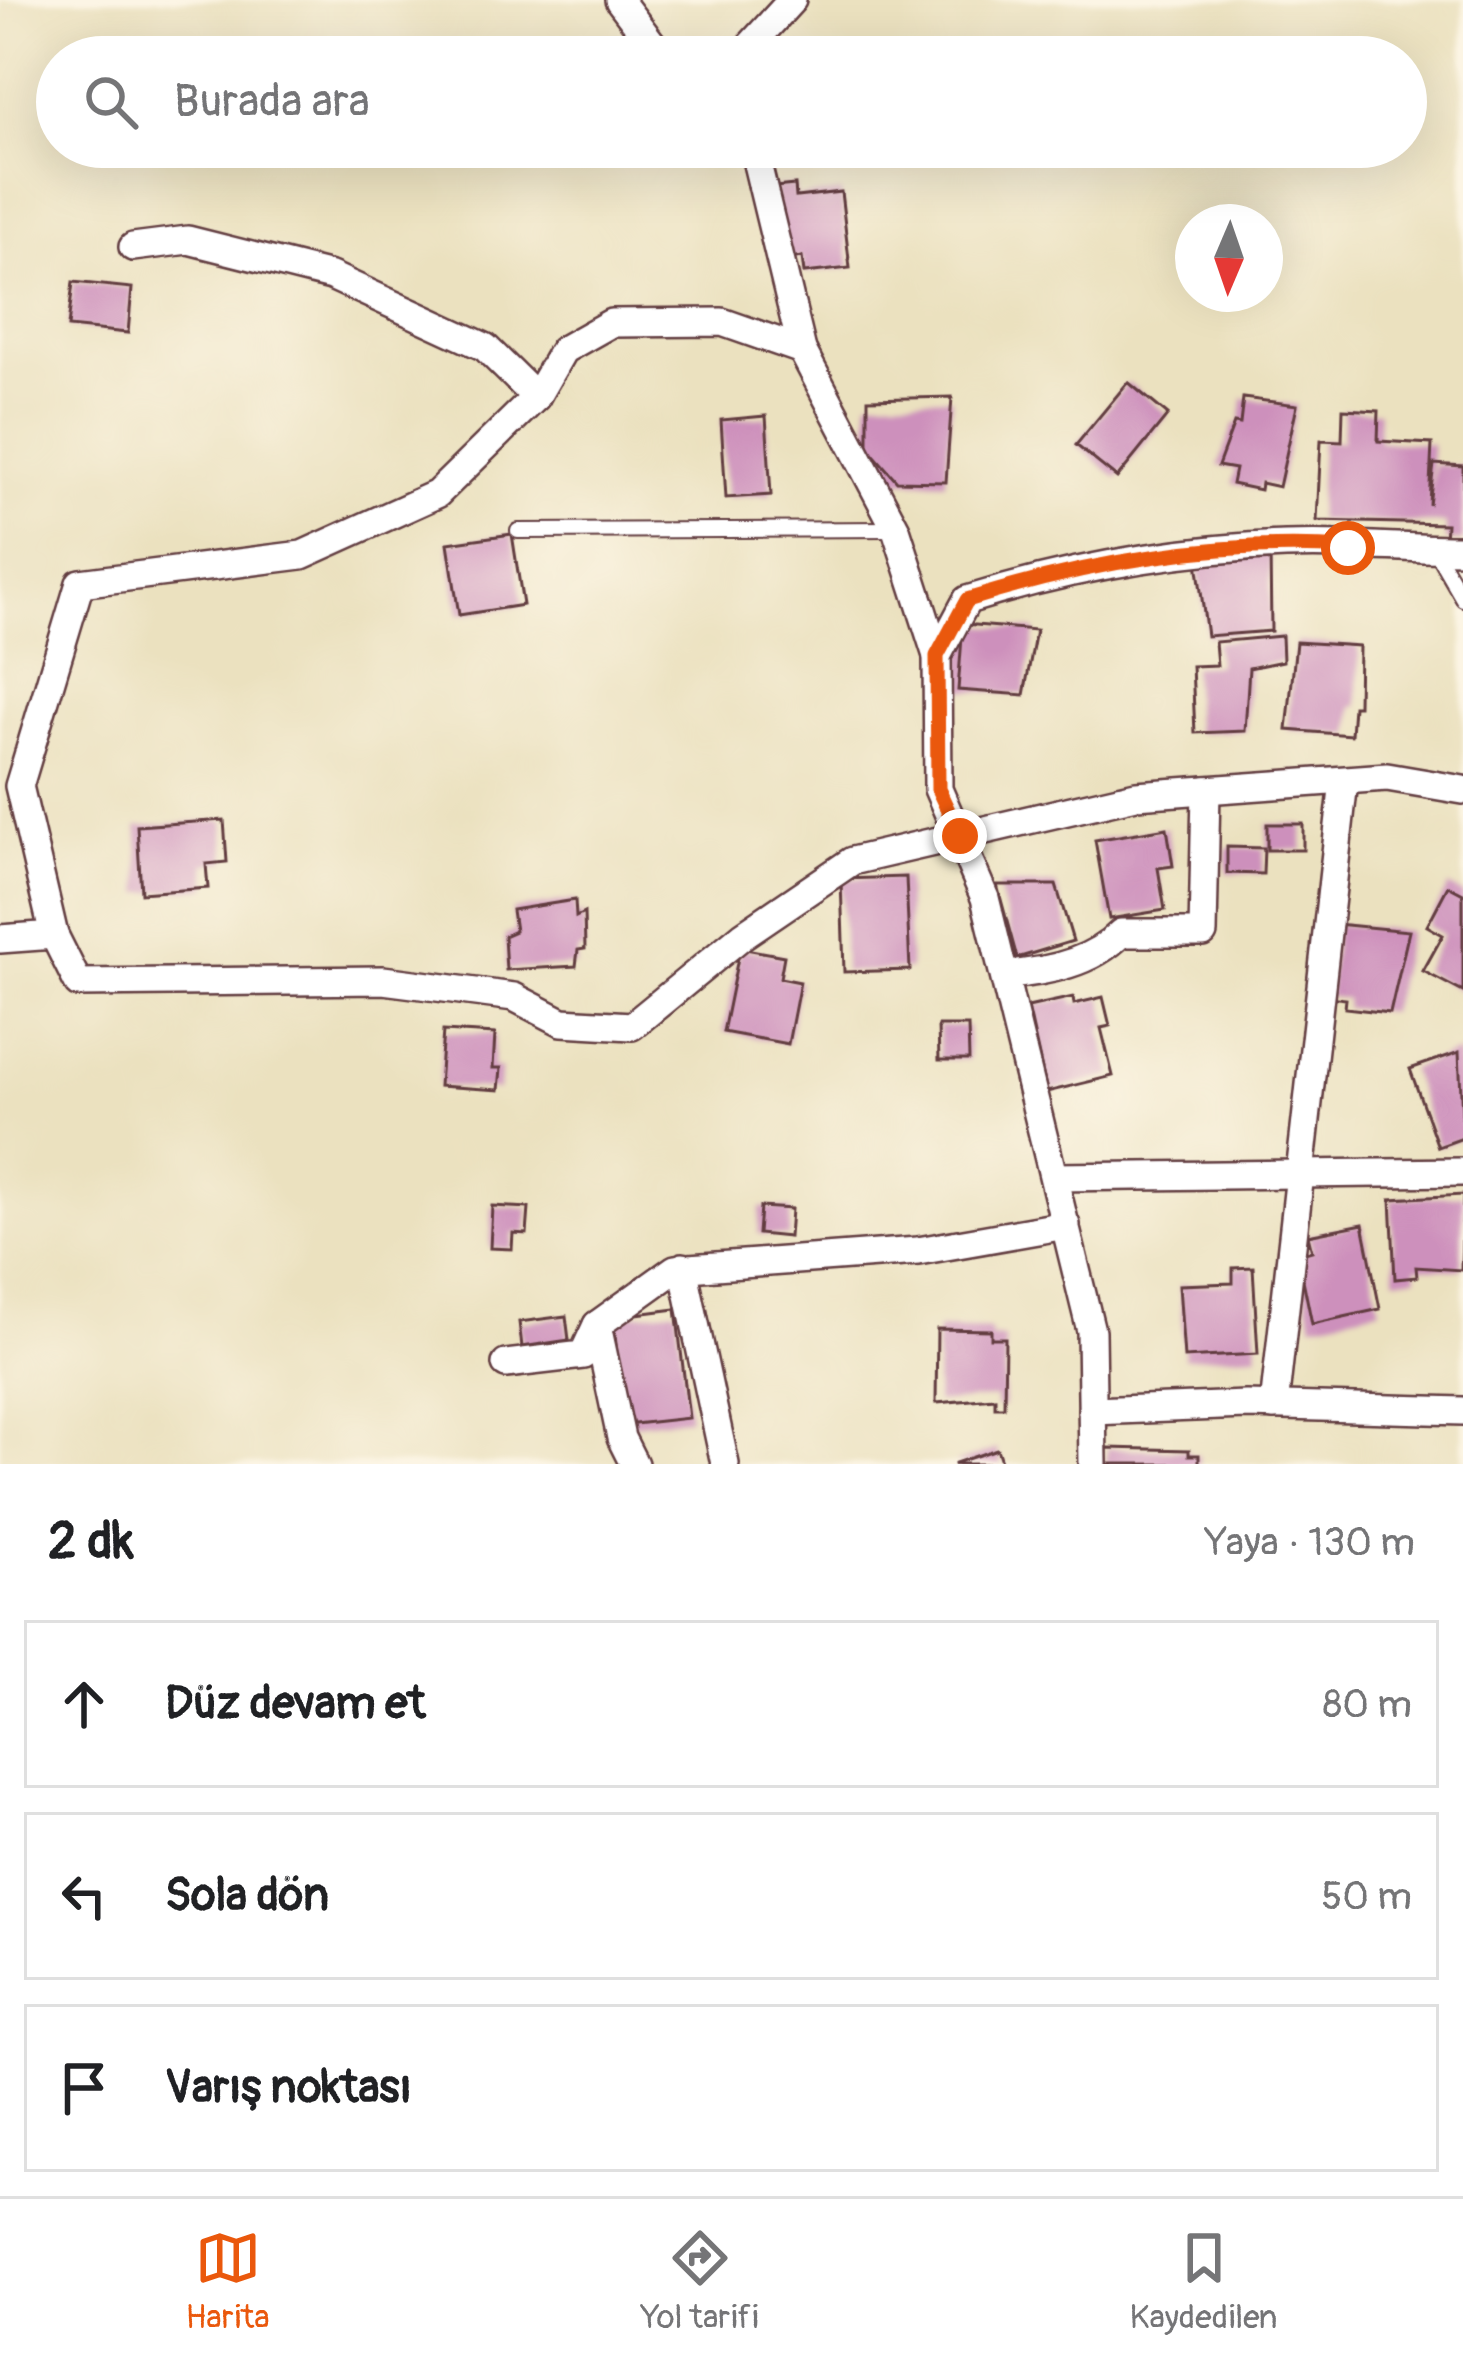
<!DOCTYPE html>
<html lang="tr">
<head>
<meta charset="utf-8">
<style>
  body { margin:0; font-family:Pangolin,sans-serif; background:#f2f2f2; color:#202124 }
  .compass { position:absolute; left:1175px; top:204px; width:108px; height:108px; border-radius:50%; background:#fff; box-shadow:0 12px 48px #0002; rotate:182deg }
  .stop { position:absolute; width:36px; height:36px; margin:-27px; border:9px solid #ea580c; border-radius:50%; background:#fff }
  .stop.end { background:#ea580c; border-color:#fff; box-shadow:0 3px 12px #0008 }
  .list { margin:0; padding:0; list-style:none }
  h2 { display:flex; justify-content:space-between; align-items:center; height:156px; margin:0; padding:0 48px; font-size:51px }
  h2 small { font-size:39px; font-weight:400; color:#757577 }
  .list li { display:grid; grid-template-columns:78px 1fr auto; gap:36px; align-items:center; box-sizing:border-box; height:168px; margin:0 24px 24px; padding:0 24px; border:3px solid #e0e0e0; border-radius:0px }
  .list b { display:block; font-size:45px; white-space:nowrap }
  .list em { font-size:39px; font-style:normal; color:#757577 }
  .icon { flex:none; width:66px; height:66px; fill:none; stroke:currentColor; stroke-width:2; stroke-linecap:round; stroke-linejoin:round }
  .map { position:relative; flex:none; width:1463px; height:1464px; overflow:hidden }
  .search { position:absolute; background:#fff; box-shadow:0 12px 48px #0002; left:36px; right:36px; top:36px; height:132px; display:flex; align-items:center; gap:30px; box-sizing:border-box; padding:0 42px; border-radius:66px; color:#757577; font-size:45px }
  .sheet { height:732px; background:#fff }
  nav { display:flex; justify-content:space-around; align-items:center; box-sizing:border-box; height:168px; border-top:3px solid #e0e0e0; background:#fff; font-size:33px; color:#757577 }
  nav a { display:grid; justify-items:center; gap:6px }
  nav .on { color:#ea580c }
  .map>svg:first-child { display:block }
  .building { fill:#cd90bc }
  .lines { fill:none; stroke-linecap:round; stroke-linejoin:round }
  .service-casing { stroke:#623c41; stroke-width:18 }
  .minor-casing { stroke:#623c41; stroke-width:32 }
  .service { stroke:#fff; stroke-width:14 }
  .minor { stroke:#fff; stroke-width:27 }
  .route { stroke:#ea580c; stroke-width:15 }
</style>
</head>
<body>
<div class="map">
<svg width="1463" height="1464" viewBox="0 0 1463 1464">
  <rect width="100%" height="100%" fill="#fcf5e5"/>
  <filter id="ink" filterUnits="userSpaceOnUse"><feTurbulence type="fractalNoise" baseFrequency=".00833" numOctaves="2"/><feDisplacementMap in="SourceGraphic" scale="24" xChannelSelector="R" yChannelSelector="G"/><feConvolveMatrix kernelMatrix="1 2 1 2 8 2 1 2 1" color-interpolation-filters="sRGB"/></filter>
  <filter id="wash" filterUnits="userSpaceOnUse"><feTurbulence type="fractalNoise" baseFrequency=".004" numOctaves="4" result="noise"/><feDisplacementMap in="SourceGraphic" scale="48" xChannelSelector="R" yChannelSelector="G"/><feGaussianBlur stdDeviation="2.7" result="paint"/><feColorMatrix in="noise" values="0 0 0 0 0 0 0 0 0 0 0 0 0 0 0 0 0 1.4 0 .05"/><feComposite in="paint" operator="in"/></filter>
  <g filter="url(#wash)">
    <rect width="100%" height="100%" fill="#ebe1bf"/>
    <g id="blocks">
      <g class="building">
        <path d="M795 185 796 197 841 192 850 268 804 273 802 257 782 260 774 187Z"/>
        <path d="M73 282 132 288 128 333 68 327Z"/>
        <path d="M1128 382 1168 415 1117 478 1076 445Z"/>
        <path d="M952 397 946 482 897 481 868 448V399Z"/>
        <path d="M1243 398 1297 405 1279 487 1261 483 1260 490 1232 484 1235 469 1218 466 1234 423 1240 424Z"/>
        <path d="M1343 409 1379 411 1378 441 1432 444 1429 505 1434 464 1463 466V542L1445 541 1446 524 1317 521 1321 440 1342 441Z"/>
        <path d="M766 416 771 495 726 498 721 420Z"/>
        <path d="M512 534 523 605 459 615 448 543Z"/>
        <path d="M1270 549 1271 631 1207 636 1196 554Z"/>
        <path d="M963 624 1036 630 1024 695 958 690Z"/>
        <path d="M1282 636 1283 661 1249 668 1245 731 1195 733 1192 666 1217 665 1215 642Z"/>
        <path d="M1296 642 1359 646 1358 706H1353L1351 735 1287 730Z"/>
        <path d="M224 820 227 862 206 864 208 888 141 893 137 826Z"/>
        <rect x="1267" y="824" width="36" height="26"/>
        <path d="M1167 828 1173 866 1158 868 1165 910 1109 919 1095 840Z"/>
        <path d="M1227 847 1264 848 1263 874 1227 873Z"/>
        <path d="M906 877 910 970 844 972 841 879Z"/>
        <path d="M997 885H1056L1073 941 1017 958Z"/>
        <path d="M1448 886 1463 894V992L1423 971 1443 935 1427 926Z"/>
        <path d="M575 900 576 917 584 913 585 949 578 950 576 966 506 970 504 936 515 931 512 910Z"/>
        <path d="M1336 924 1409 931 1390 1013 1345 1008 1346 999 1328 997Z"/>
        <path d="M740 948 784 956 780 978 800 982 788 1044 723 1032Z"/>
        <path d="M1073 997 1074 1004 1103 997 1110 1026 1101 1028 1113 1076 1047 1092 1028 1007Z"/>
        <path d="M938 1026H968L969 1060H939Z"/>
        <path d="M443 1031 495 1034 493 1068H501L499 1090 439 1086Z"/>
        <path d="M1459 1052 1463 1138 1438 1147 1410 1069Z"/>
        <path d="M1463 1195 1461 1270 1416 1267 1417 1277 1395 1279 1391 1199Z"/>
        <path d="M492 1206 529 1208 527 1234 513 1233 512 1249 490 1248Z"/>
        <path d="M760 1207 791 1209 789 1237 758 1234Z"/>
        <path d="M1363 1224 1380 1309 1312 1324 1298 1255 1312 1251 1308 1235Z"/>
        <path d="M1253 1267 1258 1354 1184 1358 1179 1285 1233 1283V1268Z"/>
        <path d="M676 1309 689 1418 625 1425 613 1317Z"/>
        <path d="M566 1316 569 1340 522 1347 519 1322Z"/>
        <path d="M937 1329 991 1330V1338H1005L1004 1407H995V1398L936 1403Z"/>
        <path d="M1107 1448 1189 1450V1455H1199V1464H1106Z"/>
        <path d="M997 1449 1002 1464H955V1463Z"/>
      </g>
    </g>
  </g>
  <g filter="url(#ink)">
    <use href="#blocks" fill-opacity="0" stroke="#623c41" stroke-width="3"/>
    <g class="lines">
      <g class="service-casing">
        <g id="service">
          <path d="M518 531 896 529"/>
          <path d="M1434 549 1463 599"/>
        </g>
      </g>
      <g class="minor-casing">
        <g id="minor">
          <path d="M619 0 662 57"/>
          <path d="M750 57V46L792 0"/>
          <path d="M753 147 802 350 896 529 937 656"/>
          <path d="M133 247 188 240 331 276 485 347 536 397"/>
          <path d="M802 350 722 322 611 323 563 350 536 397 437 494 302 555 80 583 19 786 54 935 78 983 383 980 514 997 562 1022 632 1026 743 935 852 861 1136 795 1387 777 1463 790"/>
          <path d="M0 939 54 935"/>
          <path d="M1006 975C1047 972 1092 963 1121 933H1203L1206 790"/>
          <path d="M1054 1177 1463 1172"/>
          <path d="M683 1267 725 1464"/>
          <path d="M597 1325 621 1438 634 1464"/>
          <path d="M506 1364 583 1355 597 1325 675 1269 918 1251 1066 1225"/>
          <path d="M1274 1406 1344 781"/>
          <path d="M1092 1411 1246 1405 1463 1411"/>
          <path d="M1093 1464 1091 1331 985 898 938 789 937 656 967 600C1073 567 1176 549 1286 545 1345 542 1404 549 1463 549"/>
        </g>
      </g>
      <use href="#service" class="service"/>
      <use href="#minor" class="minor"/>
    </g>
  </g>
  <g class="lines" filter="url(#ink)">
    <path class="route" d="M960 836 938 789 937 656 967 600C1092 561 1217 540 1348 548"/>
  </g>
</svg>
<svg class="compass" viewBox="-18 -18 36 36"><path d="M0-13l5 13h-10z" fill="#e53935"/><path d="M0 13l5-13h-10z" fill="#757577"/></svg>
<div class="stop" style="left:1348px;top:548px"></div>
<div class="stop end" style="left:960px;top:836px"></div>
<div class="search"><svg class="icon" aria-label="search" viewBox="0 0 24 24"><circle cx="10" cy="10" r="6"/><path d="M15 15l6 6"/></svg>Burada ara</div>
</div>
<section class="sheet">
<h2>2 dk<small>Yaya · 130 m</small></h2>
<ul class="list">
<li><svg class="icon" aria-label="ahead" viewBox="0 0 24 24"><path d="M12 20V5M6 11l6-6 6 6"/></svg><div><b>Düz devam et</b></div><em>80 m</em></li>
<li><svg class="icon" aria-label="left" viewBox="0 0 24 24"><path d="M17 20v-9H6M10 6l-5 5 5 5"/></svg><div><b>Sola dön</b></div><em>50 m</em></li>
<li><svg class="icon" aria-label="arrive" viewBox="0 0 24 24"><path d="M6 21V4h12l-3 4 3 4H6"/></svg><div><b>Varış noktası</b></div></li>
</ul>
</section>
<nav>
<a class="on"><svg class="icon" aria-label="map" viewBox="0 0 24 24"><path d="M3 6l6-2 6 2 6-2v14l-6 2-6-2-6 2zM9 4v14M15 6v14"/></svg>Harita</a>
<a><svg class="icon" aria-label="directions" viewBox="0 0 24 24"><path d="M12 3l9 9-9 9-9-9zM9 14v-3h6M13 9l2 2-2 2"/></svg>Yol tarifi</a>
<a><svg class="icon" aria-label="saved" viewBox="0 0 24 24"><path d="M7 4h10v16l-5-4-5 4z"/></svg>Kaydedilen</a>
</nav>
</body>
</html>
